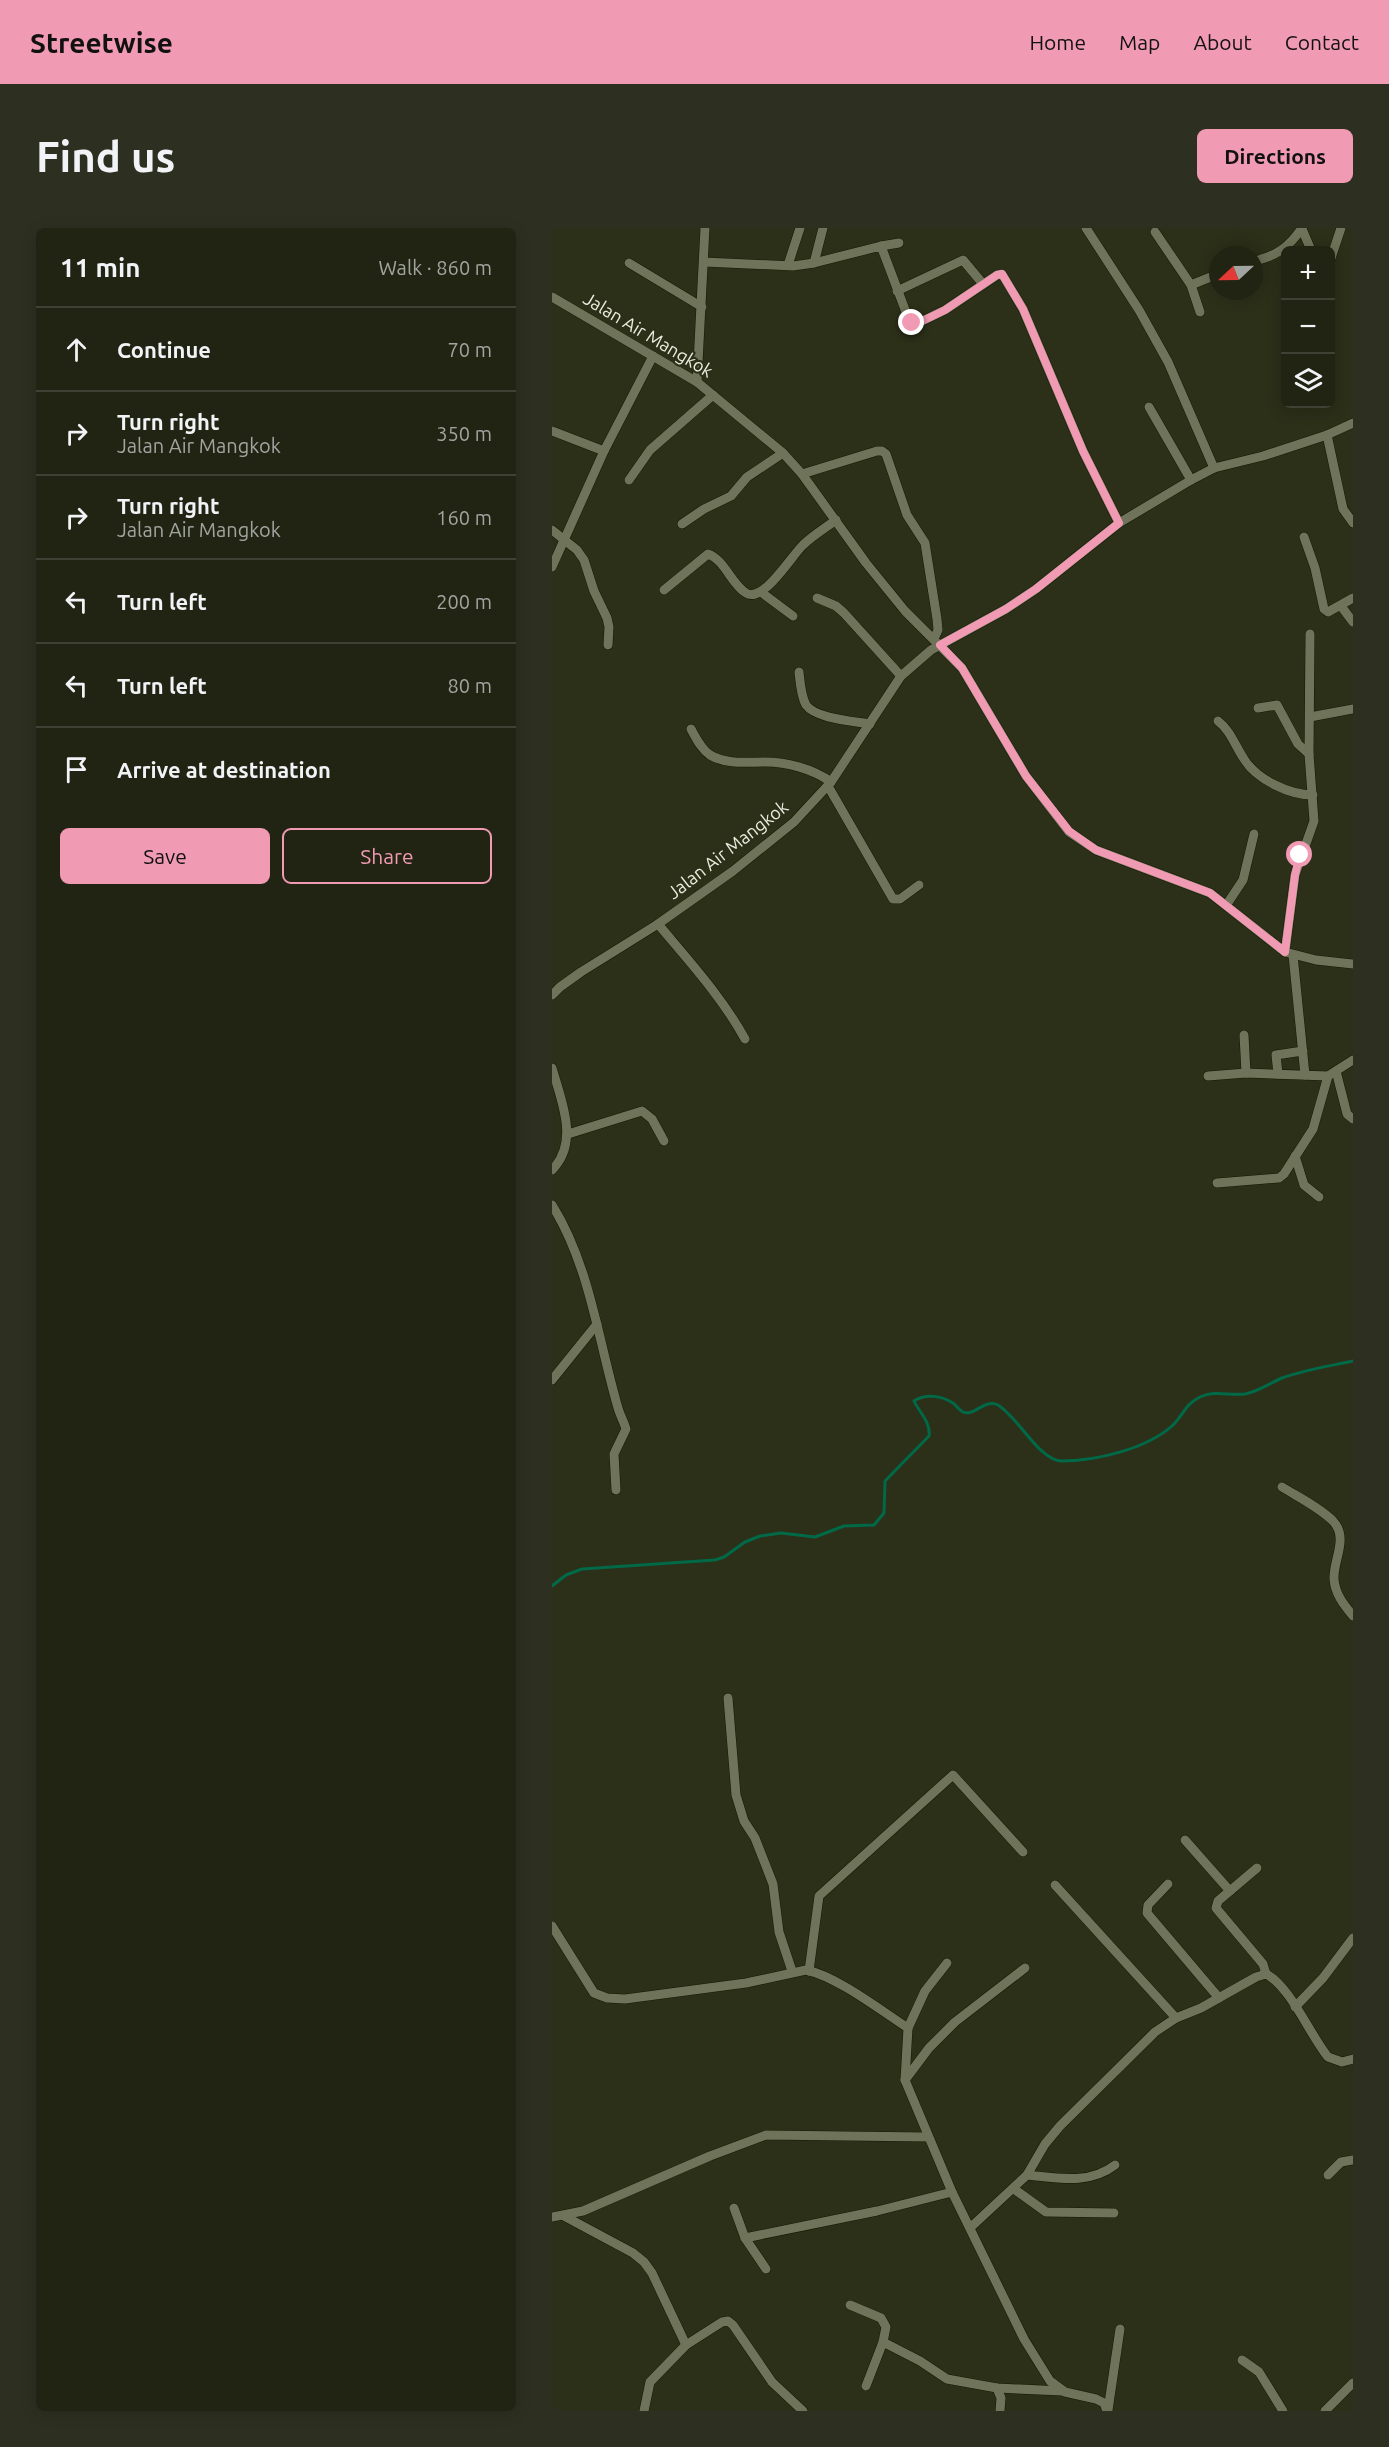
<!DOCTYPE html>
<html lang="en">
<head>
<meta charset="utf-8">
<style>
  body { margin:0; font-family:Ubuntu,sans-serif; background:#2d3021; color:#f1f3f6 }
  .controls { position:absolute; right:18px; top:18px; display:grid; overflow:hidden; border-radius:9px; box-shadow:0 3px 15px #0003 }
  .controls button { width:54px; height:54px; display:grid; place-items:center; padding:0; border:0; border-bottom:2px solid #3e4133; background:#212413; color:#f1f3f6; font:30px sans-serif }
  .compass { position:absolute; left:657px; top:18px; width:54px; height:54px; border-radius:50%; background:#212413; box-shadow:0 3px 15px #0003; rotate:248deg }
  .stop { position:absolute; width:18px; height:18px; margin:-14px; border:4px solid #f19ab3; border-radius:50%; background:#fff }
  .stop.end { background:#f19ab3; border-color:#fff; box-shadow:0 2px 6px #0008 }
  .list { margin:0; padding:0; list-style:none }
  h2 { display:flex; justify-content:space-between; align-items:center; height:78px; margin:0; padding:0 24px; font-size:26px }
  h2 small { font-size:20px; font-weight:400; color:#a2a4a0 }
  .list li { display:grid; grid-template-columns:39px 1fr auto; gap:18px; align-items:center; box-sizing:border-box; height:84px; padding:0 24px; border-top:2px solid #3e4133 }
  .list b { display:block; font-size:22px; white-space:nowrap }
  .list p { margin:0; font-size:20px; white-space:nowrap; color:#a2a4a0 }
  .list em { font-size:20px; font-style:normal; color:#a2a4a0 }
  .actions { display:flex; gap:12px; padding:18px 24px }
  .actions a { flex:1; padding:14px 0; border:2px solid #f19ab3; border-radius:9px; text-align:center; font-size:21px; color:#f19ab3 }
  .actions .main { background:#f19ab3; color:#111 }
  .icon { flex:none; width:33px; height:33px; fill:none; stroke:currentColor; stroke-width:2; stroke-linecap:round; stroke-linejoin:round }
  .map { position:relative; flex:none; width:801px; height:2183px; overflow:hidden; border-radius:9px }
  header { display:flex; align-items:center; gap:36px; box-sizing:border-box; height:84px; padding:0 30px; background:#f19ab3; color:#111 }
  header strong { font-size:28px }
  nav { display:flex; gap:33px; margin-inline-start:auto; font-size:21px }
  .intro { display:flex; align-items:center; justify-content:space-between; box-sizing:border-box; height:144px; padding:0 36px }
  h1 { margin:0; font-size:42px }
  .button { padding:15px 27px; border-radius:9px; background:#f19ab3; color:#111; font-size:21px; font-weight:700 }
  main { display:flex; gap:36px; padding:0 36px }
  aside { flex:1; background:#212413; border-radius:9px; box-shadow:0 3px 15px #0003 }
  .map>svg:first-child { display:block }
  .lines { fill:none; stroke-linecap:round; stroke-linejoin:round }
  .stream { stroke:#006948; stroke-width:3 }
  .minor-casing { stroke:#151803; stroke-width:10 }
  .minor { stroke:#6e7359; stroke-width:9 }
  .route { stroke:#f19ab3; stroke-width:8 }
  .labels { text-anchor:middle; stroke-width:4.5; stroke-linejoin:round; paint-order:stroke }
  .street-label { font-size:18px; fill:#eaeddf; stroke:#2c3019 }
</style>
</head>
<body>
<header>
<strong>Streetwise</strong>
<nav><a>Home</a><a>Map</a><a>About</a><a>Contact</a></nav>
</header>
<div class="intro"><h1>Find us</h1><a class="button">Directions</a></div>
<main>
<aside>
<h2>11 min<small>Walk · 860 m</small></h2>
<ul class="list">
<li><svg class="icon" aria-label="ahead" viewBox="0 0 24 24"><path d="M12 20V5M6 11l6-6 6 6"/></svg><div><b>Continue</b></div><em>70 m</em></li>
<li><svg class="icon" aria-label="right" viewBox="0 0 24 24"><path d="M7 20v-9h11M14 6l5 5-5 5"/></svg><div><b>Turn right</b><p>Jalan Air Mangkok</p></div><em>350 m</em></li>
<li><svg class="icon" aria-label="right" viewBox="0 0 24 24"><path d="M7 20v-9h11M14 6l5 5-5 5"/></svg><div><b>Turn right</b><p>Jalan Air Mangkok</p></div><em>160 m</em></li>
<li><svg class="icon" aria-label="left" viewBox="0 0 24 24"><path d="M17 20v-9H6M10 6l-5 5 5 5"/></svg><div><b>Turn left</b></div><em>200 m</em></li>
<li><svg class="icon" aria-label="left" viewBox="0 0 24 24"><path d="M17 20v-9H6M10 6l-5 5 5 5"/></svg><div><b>Turn left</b></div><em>80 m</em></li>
<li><svg class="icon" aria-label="arrive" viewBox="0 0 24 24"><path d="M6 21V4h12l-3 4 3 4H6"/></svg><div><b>Arrive at destination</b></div></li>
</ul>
<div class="actions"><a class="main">Save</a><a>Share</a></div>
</aside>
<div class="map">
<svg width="801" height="2183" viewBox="0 0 801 2183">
  <rect width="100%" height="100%" fill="#2c3019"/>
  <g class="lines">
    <path class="stream" d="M0 1358 14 1347 30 1341 163 1332 172 1329 193 1314 208 1308 229 1305 263 1309 292 1298 322 1297 332 1285 333 1253 377 1208C379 1194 367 1184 362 1173 374 1165 390 1168 401 1175 404 1177 407 1182 411 1184 422 1189 433 1170 446 1177 466 1189 487 1232 509 1233 544 1233 594 1221 620 1198 631 1188 633 1176 648 1169 663 1162 677 1168 693 1166 706 1164 718 1155 730 1150 752 1142 778 1138 801 1133"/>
    <g class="minor-casing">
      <g id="minor">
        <path d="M534 0 587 82 616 134 662 240"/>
        <path d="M750 1 759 22"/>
        <path d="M603 4 639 57 648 84"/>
        <path d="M329 18 347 15"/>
        <path d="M702 33C725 28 737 19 750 0"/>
        <path d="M778 33 789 0"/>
        <path d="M152 34 241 38 262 35 329 18 357 92 364 96 393 82 445 47 450 46 471 81 531 223 567 295"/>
        <path d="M77 35 150 79"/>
        <path d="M262 35 271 0"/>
        <path d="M236 37 248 0"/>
        <path d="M639 57 666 46"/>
        <path d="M345 63 411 32 431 56"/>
        <path d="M0 69 145 154 231 225 250 246 314 335 353 383 410 440 474 548 517 604 544 622 658 665 733 724 764 732 801 736"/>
        <path d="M145 154 153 0"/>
        <path d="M597 179 639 252"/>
        <path d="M0 203 52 223"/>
        <path d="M775 207 791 281 801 295"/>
        <path d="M250 246 325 223H330L334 226 355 287 373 315 385 391 386 402 382 411"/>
        <path d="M77 252 98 222 161 167"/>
        <path d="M130 296 152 281 179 268 195 249 231 225"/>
        <path d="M0 302 25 322 32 332 42 363 55 390 57 399 56 417"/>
        <path d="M752 309 763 340 772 381 776 384 801 370"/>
        <path d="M0 339 52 223 101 128"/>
        <path d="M112 362 156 326C173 332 179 356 194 365 211 376 240 327 251 317 260 308 273 300 284 292"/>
        <path d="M209 364 241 388"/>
        <path d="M265 370 284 378 292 385 349 448"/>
        <path d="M789 378 801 394"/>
        <path d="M247 444C248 454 249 468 254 477 264 491 302 493 318 496"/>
        <path d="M706 480 725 477 746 516 757 526"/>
        <path d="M758 489 801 481"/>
        <path d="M666 493C679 503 683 518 692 531 705 552 738 567 761 567"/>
        <path d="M139 501C144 510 149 521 158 527 175 537 195 534 213 534 235 534 261 541 279 554"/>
        <path d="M276 558 341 671H348L367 657"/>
        <path d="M675 676 691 652 702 606"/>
        <path d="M106 696C137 733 170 769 193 811"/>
        <path d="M733 724 743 647 762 593 757 526 758 406"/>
        <path d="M741 727 753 847"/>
        <path d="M0 767 8 759 29 744 106 696 181 643 242 594 279 554 349 448 379 422 454 381 484 361 567 295 639 252 662 240 711 228 775 207 801 195"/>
        <path d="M692 807 694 845"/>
        <path d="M0 840C9 872 28 914 0 942"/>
        <path d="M784 843 795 886 801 891"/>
        <path d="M726 846 724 827 751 823"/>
        <path d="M656 848 694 845 776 848 801 832"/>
        <path d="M16 906 90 883 100 891 112 913"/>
        <path d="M743 928 752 957 767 969"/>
        <path d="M665 955 727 950 732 946 761 901 776 848"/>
        <path d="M0 977C38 1038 46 1112 66 1180 68 1187 72 1194 74 1201L62 1226 64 1262"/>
        <path d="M0 1152 45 1096"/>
        <path d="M730 1259C746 1269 767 1279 781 1293 797 1310 781 1332 782 1351 783 1366 792 1377 801 1388"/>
        <path d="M176 1470 184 1567 192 1593 203 1610 221 1656 227 1704 240 1743"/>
        <path d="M633 1612 678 1663"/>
        <path d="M705 1640 666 1673 664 1680 711 1736 714 1746"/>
        <path d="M616 1656 596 1677 595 1685 667 1770"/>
        <path d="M503 1657 624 1790"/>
        <path d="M0 1698 42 1765 55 1770 73 1771 194 1755 254 1742C286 1749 328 1782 356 1800L353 1852 400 1964 472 2111 498 2153 513 2164 544 2171 552 2175 555 2183"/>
        <path d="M257 1743 267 1668 401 1547 471 1624"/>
        <path d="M743 1779 771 1750 801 1710"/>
        <path d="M356 1800 373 1763 395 1735"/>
        <path d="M353 1852 377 1820 403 1794 473 1740"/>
        <path d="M475 1947C506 1950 537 1957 563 1937"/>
        <path d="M776 1947 789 1934 801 1932"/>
        <path d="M462 1961 494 1984 562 1985"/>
        <path d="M182 1980 193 2010 214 2041"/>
        <path d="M12 1988 81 2025 92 2034 100 2045 134 2117"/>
        <path d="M0 1989 31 1983 158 1928 214 1907 375 1909"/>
        <path d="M419 1999 475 1947 493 1916 508 1898 603 1804 624 1790 649 1780 704 1749 714 1746C738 1758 758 1807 776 1829L790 1834 801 1831"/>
        <path d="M193 2010 325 1983 400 1964"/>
        <path d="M298 2077 329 2090 334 2099 331 2114"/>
        <path d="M690 2132 707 2144 731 2183"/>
        <path d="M314 2158 331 2114 368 2133 395 2151 445 2160 510 2163"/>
        <path d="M445 2160 449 2170 448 2183"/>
        <path d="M556 2182 568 2101"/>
        <path d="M92 2183 98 2154 134 2117 170 2094 176 2093 181 2097 220 2154 251 2183"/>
        <path d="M773 2183 801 2155"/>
      </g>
    </g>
    <use href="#minor" class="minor"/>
  </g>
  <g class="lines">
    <path class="route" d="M360 95 364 96 393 82 445 47 450 46 471 81 531 223 567 295 484 361 454 381 388 417 410 440 474 548 517 603 544 622 658 665 733 724 743 647 748 627"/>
  </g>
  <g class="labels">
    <g class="street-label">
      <text transform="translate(96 107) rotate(31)" y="6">Jalan Air Mangkok</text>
      <text transform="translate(176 622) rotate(-38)" y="6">Jalan Air Mangkok</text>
    </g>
  </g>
</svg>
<div class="controls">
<button>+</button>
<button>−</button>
<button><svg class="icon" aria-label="layers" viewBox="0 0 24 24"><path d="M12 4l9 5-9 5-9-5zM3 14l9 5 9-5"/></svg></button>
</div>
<svg class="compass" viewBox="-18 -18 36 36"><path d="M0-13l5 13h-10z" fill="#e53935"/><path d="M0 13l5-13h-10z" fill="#a2a4a0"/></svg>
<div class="stop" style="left:748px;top:627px"></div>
<div class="stop end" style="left:360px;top:95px"></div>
</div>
</main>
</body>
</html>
